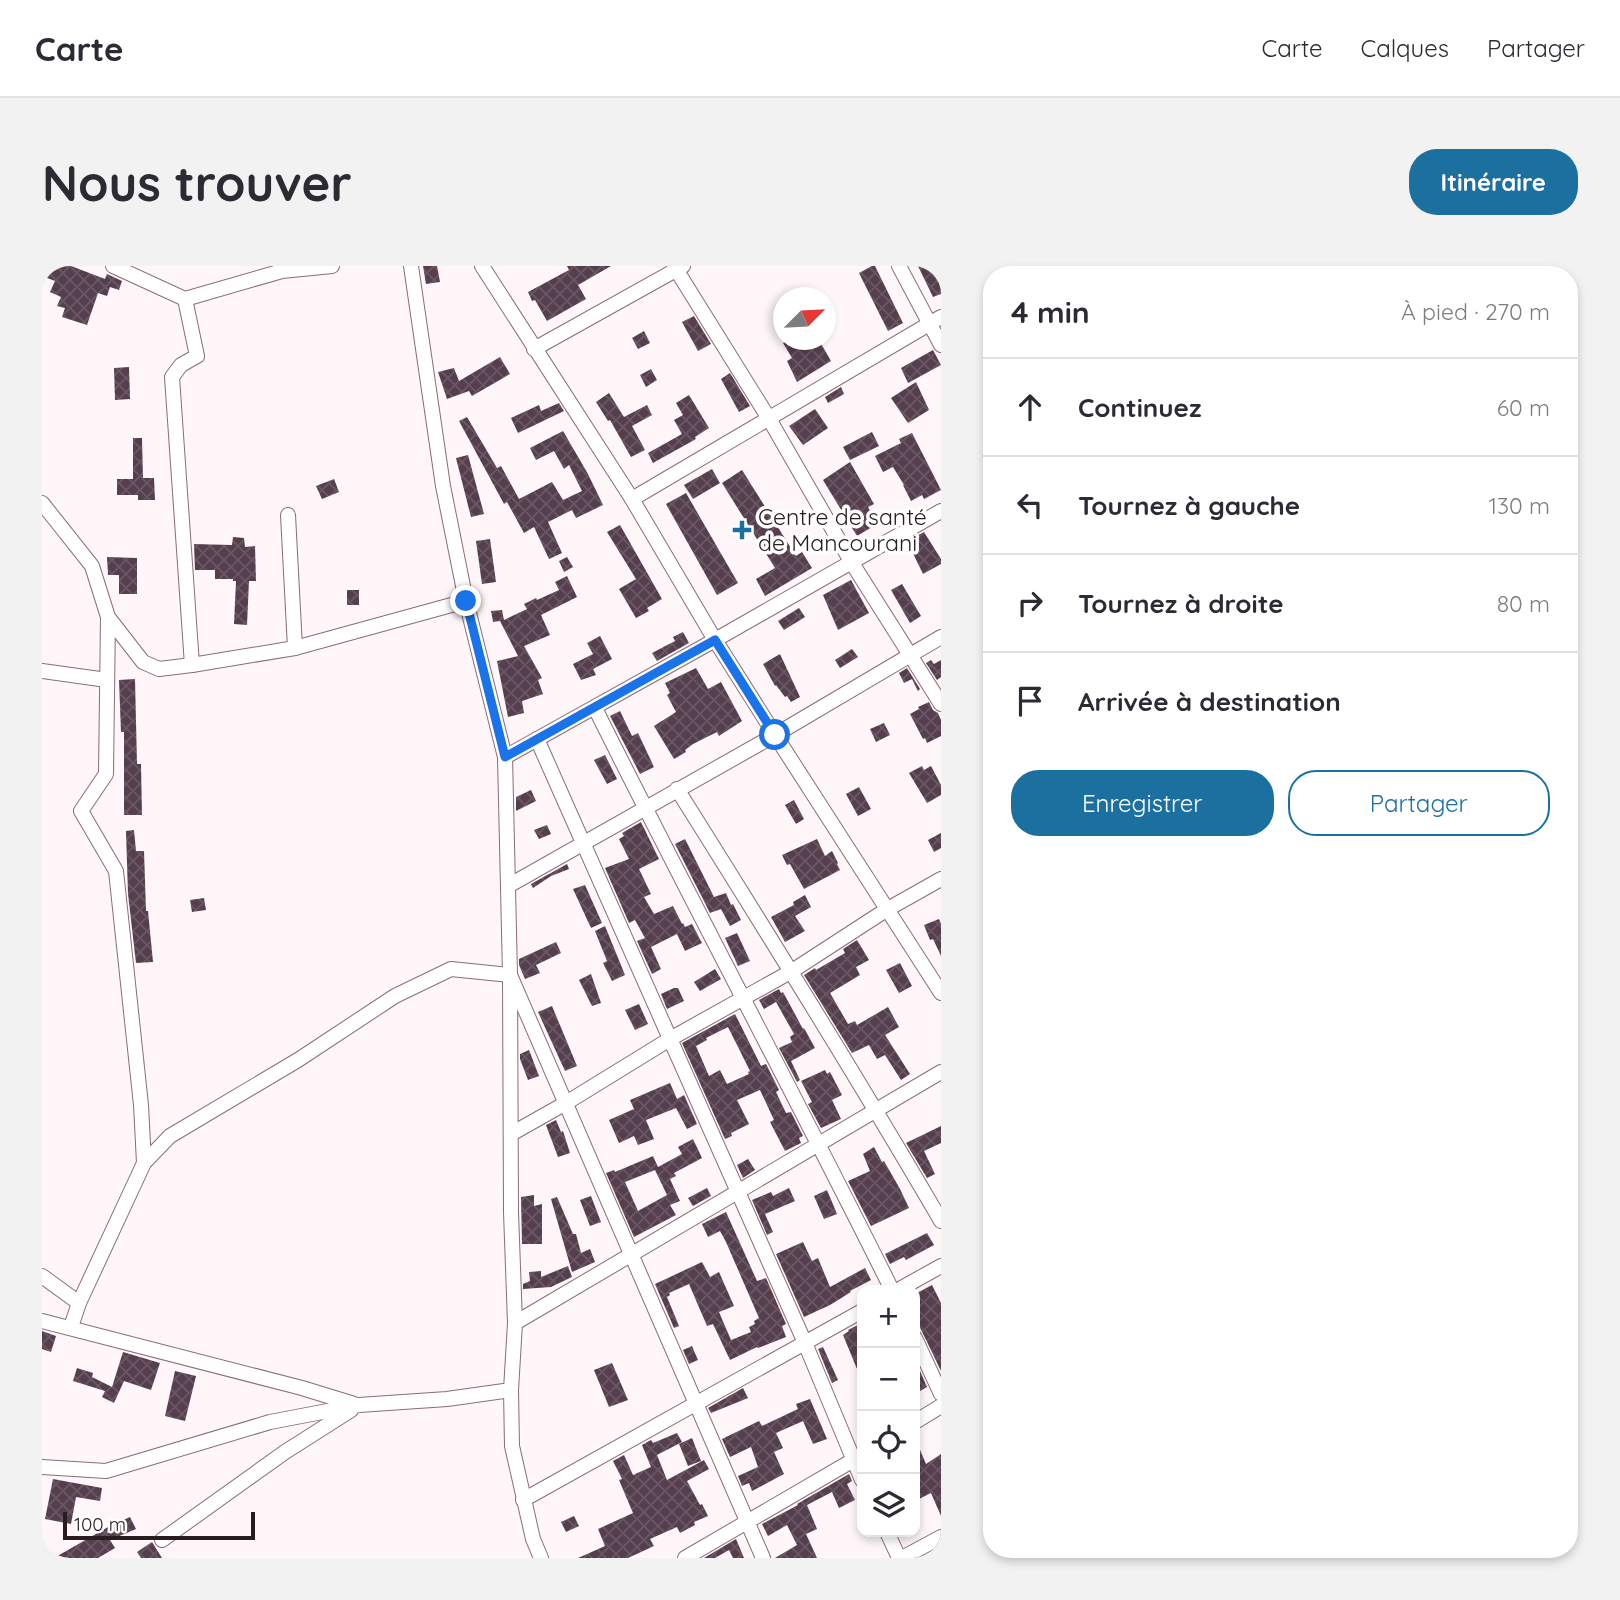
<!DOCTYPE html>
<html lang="fr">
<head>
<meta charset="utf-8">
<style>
  body { margin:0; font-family:Quicksand,sans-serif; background:#f2f2f3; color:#2b2b33 }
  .controls { position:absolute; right:21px; bottom:21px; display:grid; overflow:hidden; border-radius:14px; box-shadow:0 4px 10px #0003 }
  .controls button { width:63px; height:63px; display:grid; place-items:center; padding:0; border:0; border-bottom:2px solid #e1e1e2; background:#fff; color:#2b2b33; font:35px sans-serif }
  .compass { position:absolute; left:731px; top:21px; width:63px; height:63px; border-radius:50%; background:#fff; box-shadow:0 4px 10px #0003; rotate:66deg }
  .scale { position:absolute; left:21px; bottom:18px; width:192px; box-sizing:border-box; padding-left:7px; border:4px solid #291c20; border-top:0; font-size:19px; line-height:24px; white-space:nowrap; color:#291c20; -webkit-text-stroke:5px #fff; paint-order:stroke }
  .stop { position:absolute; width:21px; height:21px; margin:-16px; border:5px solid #1a73e8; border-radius:50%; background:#fff }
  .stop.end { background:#1a73e8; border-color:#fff; box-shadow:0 2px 7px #0008 }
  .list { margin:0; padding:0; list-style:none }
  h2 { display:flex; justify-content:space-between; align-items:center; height:91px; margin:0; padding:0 28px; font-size:30px }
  h2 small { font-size:23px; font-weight:400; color:#7c7c81 }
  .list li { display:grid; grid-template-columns:46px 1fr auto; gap:21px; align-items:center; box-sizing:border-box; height:98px; padding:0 28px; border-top:2px solid #e1e1e2 }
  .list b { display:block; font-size:26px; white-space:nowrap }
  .list em { font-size:23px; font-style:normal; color:#7c7c81 }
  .actions { display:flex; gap:14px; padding:21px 28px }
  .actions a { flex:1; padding:16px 0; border:2px solid #1c70a0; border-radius:28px; text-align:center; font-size:24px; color:#1c70a0 }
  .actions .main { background:#1c70a0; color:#fff }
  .icon { flex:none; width:38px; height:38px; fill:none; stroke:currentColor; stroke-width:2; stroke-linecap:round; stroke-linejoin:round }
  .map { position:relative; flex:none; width:899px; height:1292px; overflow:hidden; border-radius:28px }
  header { display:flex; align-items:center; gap:42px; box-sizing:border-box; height:98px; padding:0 35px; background:#fff; border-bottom:2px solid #e1e1e2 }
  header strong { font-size:33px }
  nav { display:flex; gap:38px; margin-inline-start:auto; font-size:24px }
  .intro { display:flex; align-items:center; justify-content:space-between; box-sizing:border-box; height:168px; padding:0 42px }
  h1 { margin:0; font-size:49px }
  .button { padding:18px 32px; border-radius:28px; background:#1c70a0; color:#fff; font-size:24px; font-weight:700 }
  main { display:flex; gap:42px; padding:0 42px }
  aside { flex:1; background:#fff; border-radius:28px; box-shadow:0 4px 10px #0003 }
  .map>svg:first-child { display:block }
  .building { fill:url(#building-cross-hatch); fill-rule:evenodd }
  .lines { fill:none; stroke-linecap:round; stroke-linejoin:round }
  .minor-casing { stroke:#8b6c74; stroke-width:16 }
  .minor { stroke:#fff; stroke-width:14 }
  .route { stroke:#1a73e8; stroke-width:9 }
  .poi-dot { fill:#1c70a0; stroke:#fff; stroke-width:2.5 }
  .labels { text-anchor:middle; stroke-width:7; stroke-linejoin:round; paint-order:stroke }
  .poi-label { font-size:23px; fill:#291c20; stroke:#fff; text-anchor:start }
</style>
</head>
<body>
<header>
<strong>Carte</strong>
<nav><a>Carte</a><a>Calques</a><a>Partager</a></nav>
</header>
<div class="intro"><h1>Nous trouver</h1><a class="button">Itinéraire</a></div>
<main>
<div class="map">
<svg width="899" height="1292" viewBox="0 0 899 1292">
  <defs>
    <pattern id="building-cross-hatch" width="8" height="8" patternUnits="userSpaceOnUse" patternTransform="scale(1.75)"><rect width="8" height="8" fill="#553e4e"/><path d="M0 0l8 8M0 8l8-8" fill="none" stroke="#6a5764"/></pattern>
  </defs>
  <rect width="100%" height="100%" fill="#fef6f8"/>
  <g class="building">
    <path d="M0 0H29L63 13 65 8 80 15 77 24 68 21 65 30 56 27 45 59 20 51 23 42 15 40 19 31 8 26 13 15 0 10Z"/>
    <path d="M381 0H395L398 16 384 18Z"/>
    <path d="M525 0H569L536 19 544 33 505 55 493 34 490 35 486 26 527 4Z"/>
    <path d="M830 0H833L861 57 846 65 817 7Z"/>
    <path d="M876 0H892L899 15V28L891 31Z"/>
    <path d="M652 50 669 78 656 85 640 56Z"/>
    <path d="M602 65 608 77 596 83 590 72Z"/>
    <path d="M747 74H777L789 95 755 116 745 95 750 92 741 77Z"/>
    <path d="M891 84 899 99 866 117 859 102Z"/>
    <path d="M458 91 468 108 430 130 427 125 405 133 396 106 412 102 417 115Z"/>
    <path d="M87 101 88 133 73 134 72 102Z"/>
    <path d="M609 103 615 114 604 121 598 109Z"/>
    <path d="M688 107 708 140 697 146 679 113Z"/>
    <path d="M874 116 887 144 866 157 849 132Z"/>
    <path d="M799 121 802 128 786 137 783 131Z"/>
    <path d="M567 127 582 151 605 139 610 149 590 160 603 184 589 191 568 154 566 155 554 136Z"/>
    <path d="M647 129 667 162 653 171 654 173 611 197 606 187 640 168 632 154 641 149 634 137Z"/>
    <path d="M517 137 522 145 476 167 469 152 497 139 499 145Z"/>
    <path d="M773 143 786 162 761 179 747 160Z"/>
    <path d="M425 151 455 202 459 200 477 233 510 216 521 234 540 225 527 199 522 203 512 185 494 194 488 182 521 165 546 208 561 239 534 252 530 244 506 256 520 287 507 293 492 261 482 267 465 236 462 238 417 155Z"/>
    <path d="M830 166 837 180 808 194 801 181Z"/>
    <path d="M870 167 899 224 882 233 880 229 869 235 861 219H862L851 201 841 206 833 190 859 177 857 173Z"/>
    <path d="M91 172H100L101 212H112L113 234H96V229H75V213H91Z"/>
    <path d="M426 189 442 248 429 251 414 192Z"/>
    <path d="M808 196 832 238 826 241 835 258 815 270 781 214Z"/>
    <path d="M670 203 678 217 651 233 642 219Z"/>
    <path d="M700 204 754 290 760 286 770 302 723 330 714 313 733 302 680 217Z"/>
    <path d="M292 213 297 226 280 233 274 220Z"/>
    <path d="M644 227 696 317 675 329 624 238Z"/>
    <path d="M578 259 620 333 605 342 607 345 594 352 577 323 594 313 565 266Z"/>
    <path d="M882 266 899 293V298L881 308 865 275Z"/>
    <path d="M191 271 202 272 203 281 213 280 214 315H207L205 359 192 358 194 315H191V313H173V304H153L152 278 190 279Z"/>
    <path d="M448 273 454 316 440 318 434 275Z"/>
    <path d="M65 291 95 292V328H77V309H66Z"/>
    <path d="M525 291 531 301 522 306 517 295Z"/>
    <path d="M525 310 535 331 499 349 508 369 482 380 500 412 496 414 501 428 480 435 482 447 466 451 455 395 476 390 458 355 451 356 449 345 460 344 462 354 485 343 482 338 494 332 495 334 517 324 513 316Z"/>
    <path d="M809 314 827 347 796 364 781 329Z"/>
    <path d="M860 318 879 350 868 357 849 324Z"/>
    <rect x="305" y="324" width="12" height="15"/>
    <path d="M757 342 763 351 742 364 736 355Z"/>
    <path d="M641 366 647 377 615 395 610 387 633 375 631 371Z"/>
    <path d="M558 370 570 393 551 403 554 409 539 414 531 398 551 388 545 377Z"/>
    <path d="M810 383 816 391 798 402 793 394Z"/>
    <path d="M738 388 758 431 749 436 745 430 743 431 734 419 733 420 721 398Z"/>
    <path d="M889 394 892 398 899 394V411L895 414 884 397Z"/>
    <path d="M654 402 666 423 679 416 700 455 677 470 675 466 651 478 643 484 644 486 632 493 612 460 634 446 625 429 628 427 623 417Z"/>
    <path d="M865 402 878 423 876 425 870 413 862 417 857 407Z"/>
    <path d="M93 413 95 498H99L100 549H82V466H79L77 414Z"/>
    <path d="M887 436 891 444 896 447 899 454V470L885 477 883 472 881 473 868 448 877 443 876 441Z"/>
    <path d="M578 445 590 470 596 467 612 501 598 508 568 450Z"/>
    <path d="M842 457 848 469 834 476 828 463Z"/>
    <path d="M563 489 575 513 565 518 552 494Z"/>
    <path d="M880 500 882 504 889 500 899 519V529L885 537 867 507Z"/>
    <path d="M817 521 829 543 816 550 804 528Z"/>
    <path d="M489 524 494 535 474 545V531Z"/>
    <path d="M752 534 762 553 754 558 743 539Z"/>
    <path d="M599 556 617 593 597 603 609 628 602 631 612 648 631 640 640 658 641 657 643 661 650 658 660 677 643 685 635 668 609 681 619 703 610 708 595 675 603 672 593 654 587 657 563 602 587 593 577 573 582 570 580 567Z"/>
    <path d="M505 559 509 568 497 573 492 564Z"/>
    <path d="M92 564 94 585H102L104 645H106L111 696 94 697 86 628 84 565Z"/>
    <path d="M899 567V582L892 586 886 574Z"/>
    <path d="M643 573 672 631 684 627 689 639 691 638 699 654 688 660 679 643 668 647 633 578Z"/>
    <path d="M775 573 783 590 790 585 796 597 795 598 798 604 762 623 748 598 745 599 740 589Z"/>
    <path d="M525 598 527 603 509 610 491 622 489 618Z"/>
    <path d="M543 619 560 657 549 662 531 623Z"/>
    <path d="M763 629 769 641 753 650 763 665 743 676 729 651 752 639 751 636Z"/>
    <path d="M162 632 164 644 150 646 148 634Z"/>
    <path d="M897 653 899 658V690L891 673 888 674 882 659Z"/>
    <path d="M563 660 583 709 570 715 561 697 565 695 553 665Z"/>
    <path d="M695 667 708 695 696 700 683 672Z"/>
    <path d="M815 674 827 694 814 701 818 709 788 727 806 758 813 755 815 759 846 741 857 761 843 769 868 808 859 814 843 789 835 793 827 779 810 787 762 709 773 702 774 704 803 687 801 683Z"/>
    <path d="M514 676 519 687 494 699 498 707 483 713 477 699V693Z"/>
    <path d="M858 697 870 720 857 727 844 704Z"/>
    <path d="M673 703 679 713 658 725 652 716Z"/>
    <path d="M549 708 559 737 550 740 537 714Z"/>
    <path d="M632 722H636L642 735 625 743 619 728Z"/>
    <path d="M737 723 739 727 741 726 761 763 762 762 773 782 749 795 758 814 755 816 737 782 750 776 748 771 752 768 734 736 722 743 717 734Z"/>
    <path d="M597 738 606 758 593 764 583 744Z"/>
    <path d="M510 740 535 800 523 805 496 746Z"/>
    <path d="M693 748 719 800 724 798 737 824 734 826 744 847 749 846 761 870 757 872 759 877 743 885 728 856 732 854 718 824 695 834 707 858 689 867 690 870 683 873 640 777ZM686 761 708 805 706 806 707 808 685 818 678 804 667 810 654 780 665 774 664 772Z"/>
    <path d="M487 784 497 810 486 814 478 793V788Z"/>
    <path d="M783 804 785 808 788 806 800 829 790 834 799 853 779 862 766 838 770 836 759 815Z"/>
    <path d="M628 817 635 833 642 829 655 858 645 863 634 842 604 854 612 873 596 879 592 870 577 877 567 854 592 843 588 834Z"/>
    <path d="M514 854 519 866 521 865 528 887 516 891 504 859Z"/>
    <path d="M899 860V877L882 885 893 908 885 912 864 877Z"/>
    <path d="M651 873 660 892 632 907 634 910 628 913 638 935 628 939 634 949 592 971 564 907 572 904 573 906 611 890 616 901 640 888 636 881ZM613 904 625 929 596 945 583 916Z"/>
    <path d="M832 881 840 896 842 895 858 923 867 942 829 960 806 915 828 905 821 888Z"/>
    <path d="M706 893 713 904 701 912 695 899Z"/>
    <path d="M665 922 669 930 651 940 646 932Z"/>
    <path d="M747 922 753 935 723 948 731 966 725 969 710 934 729 926 731 930Z"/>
    <path d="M785 924 795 948 782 953 772 930Z"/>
    <path d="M492 929V940L500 938V978H480L479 931Z"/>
    <path d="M549 930 559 956 548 960 538 934Z"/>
    <path d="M515 931 531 968H534L539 987 548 983 553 996 530 1006 509 933Z"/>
    <path d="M684 946 715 1015 724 1012 744 1058 740 1060 744 1071 716 1082 715 1081 688 1094 671 1058 665 1060 647 1018 627 1027 628 1029 625 1031 637 1060 632 1062 613 1018 660 996 668 1011 677 1006 692 1040 677 1046 689 1074 709 1066 707 1061 713 1058 712 1055 717 1052 684 976 678 965 666 971 660 958Z"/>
    <path d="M885 967 892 979 864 994 862 991 848 998 843 988Z"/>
    <path d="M761 976 770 995 776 992 788 1021 823 1002 829 1014 808 1025 809 1026 788 1039 762 1051 734 988Z"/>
    <path d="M526 1000 530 1011 509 1021 481 1023V1018L488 1015 487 1006 499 1005V1011Z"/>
    <path d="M890 1019 899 1037V1105L873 1051V1028Z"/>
    <path d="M820 1057V1115L801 1069 807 1065 806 1064Z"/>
    <path d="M0 1065 14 1070 9 1086 0 1083Z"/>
    <path d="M650 1080 656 1094 647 1098 641 1084Z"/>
    <path d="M781 1081 796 1114 790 1117 776 1083Z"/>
    <path d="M81 1086 118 1097 109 1124 82 1115 72 1137 60 1131 63 1125 31 1115 35 1102 51 1107 50 1111 70 1121Z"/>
    <path d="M570 1097 586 1134 567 1141 552 1104Z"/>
    <path d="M133 1105 154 1110 143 1155 123 1150Z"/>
    <path d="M878 1105 885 1121 873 1128V1108Z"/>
    <path d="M701 1122 706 1132 669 1147 666 1142Z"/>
    <path d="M768 1133 785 1173 771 1178 761 1155 734 1167 741 1182 732 1186 742 1208 710 1225 707 1217 700 1220 696 1210 716 1201 709 1181 688 1191 680 1173 717 1155 720 1160 756 1143 754 1138Z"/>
    <path d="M635 1167 640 1176 615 1189 625 1214 662 1194 667 1203 645 1215 658 1239 660 1238 666 1250 652 1256 653 1259 638 1267 635 1261 608 1273 612 1280 586 1292H536L563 1280 556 1263 591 1247 577 1214 580 1213 571 1195 582 1189 591 1209 609 1201 600 1179 609 1174 611 1177Z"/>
    <path d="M650 1172 659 1195 646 1200 637 1178Z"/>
    <path d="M873 1172 884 1198 899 1188V1250L889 1227 873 1235Z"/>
    <path d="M807 1208 810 1215 805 1218 813 1234 797 1242 790 1226 765 1239 775 1263 764 1268 775 1292H733L755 1279 745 1259 726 1270 720 1258 756 1239 755 1238Z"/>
    <path d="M11 1213 60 1222 58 1235 34 1231 29 1258 3 1253Z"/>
    <path d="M532 1250 537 1260 524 1266 519 1256Z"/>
    <path d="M88 1251 94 1263 68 1274 73 1282 56 1292H12L66 1261Z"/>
    <path d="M694 1273 702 1292H691L687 1284 673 1292H662Z"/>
    <path d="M110 1276 120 1292H99L95 1286Z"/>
  </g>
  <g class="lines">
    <g class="minor-casing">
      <g id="minor">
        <path d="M71 0 143 33 240 5 290 0"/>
        <path d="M369 0 401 220 424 335 463 491 468 709 469 946 473 1057 469 1124 470 1180 491 1273 499 1292"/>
        <path d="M440 0 590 233 673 374 733 469 899 727"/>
        <path d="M632 0 726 151 810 297 899 438"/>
        <path d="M857 0 899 79"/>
        <path d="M143 33 155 90 139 99 130 111 150 399"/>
        <path d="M492 83 641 0"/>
        <path d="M590 233 899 51"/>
        <path d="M0 237 50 300 66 351"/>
        <path d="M246 249 253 382"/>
        <path d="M0 405 65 414"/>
        <path d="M553 442C650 637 753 829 850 1024"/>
        <path d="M495 473 763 1077 820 1214"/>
        <path d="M463 491 673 374 899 245"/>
        <path d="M635 523C725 666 814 809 899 955"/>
        <path d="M466 620 733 469 899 371"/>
        <path d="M469 868 524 837 628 773 750 705 844 644 899 613"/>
        <path d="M102 897 99 839 74 605 39 545 64 508 66 351 101 396 117 403 150 399 253 382 424 335"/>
        <path d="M0 1010 37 1037"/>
        <path d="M856 1024 899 1000"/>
        <path d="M0 1055 260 1122 312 1138"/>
        <path d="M473 1057 899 806"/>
        <path d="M29 1061 37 1037 102 897 128 870 256 794 353 730 409 703 468 709 721 1292"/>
        <path d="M873 1072 899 1128"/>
        <path d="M873 1156 899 1140"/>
        <path d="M0 1201 64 1205 228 1156 317 1139 405 1133 469 1124"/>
        <path d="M481 1234 820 1045"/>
        <path d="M845 1266 857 1292"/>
        <path d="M120 1274 243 1186 309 1144"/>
        <path d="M643 1292 820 1189"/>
        <path d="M860 1292 899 1271"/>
      </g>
    </g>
    <use href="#minor" class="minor"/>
  </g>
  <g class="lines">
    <path class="route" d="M424 335 463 491 673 374 733 469"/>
  </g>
  <path class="poi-dot" d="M696.5 253.5h7v7h7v7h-7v7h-7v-7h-7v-7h7z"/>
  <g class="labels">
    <g class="poi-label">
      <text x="716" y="259">Centre de santé<tspan x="716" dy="26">de Mancourani</tspan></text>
    </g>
  </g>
</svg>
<div class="controls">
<button>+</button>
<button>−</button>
<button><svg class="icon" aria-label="locate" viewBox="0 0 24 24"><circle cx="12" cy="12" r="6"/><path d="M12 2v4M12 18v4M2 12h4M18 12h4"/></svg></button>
<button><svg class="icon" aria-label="layers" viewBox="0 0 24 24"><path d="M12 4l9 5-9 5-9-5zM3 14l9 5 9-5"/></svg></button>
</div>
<svg class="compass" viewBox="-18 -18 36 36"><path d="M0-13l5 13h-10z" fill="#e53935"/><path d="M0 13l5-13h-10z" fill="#7c7c81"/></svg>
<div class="scale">100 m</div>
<div class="stop" style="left:733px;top:469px"></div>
<div class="stop end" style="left:424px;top:335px"></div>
</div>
<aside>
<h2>4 min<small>À pied · 270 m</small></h2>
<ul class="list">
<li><svg class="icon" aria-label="ahead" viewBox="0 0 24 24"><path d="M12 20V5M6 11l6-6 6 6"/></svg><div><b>Continuez</b></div><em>60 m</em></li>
<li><svg class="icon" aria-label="left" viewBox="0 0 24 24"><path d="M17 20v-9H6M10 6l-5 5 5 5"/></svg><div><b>Tournez à gauche</b></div><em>130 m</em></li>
<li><svg class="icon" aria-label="right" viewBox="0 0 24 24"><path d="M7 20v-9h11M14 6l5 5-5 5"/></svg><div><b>Tournez à droite</b></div><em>80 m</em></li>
<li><svg class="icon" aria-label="arrive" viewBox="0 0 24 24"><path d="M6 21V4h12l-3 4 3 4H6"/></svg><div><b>Arrivée à destination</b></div></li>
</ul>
<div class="actions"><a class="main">Enregistrer</a><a>Partager</a></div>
</aside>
</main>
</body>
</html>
